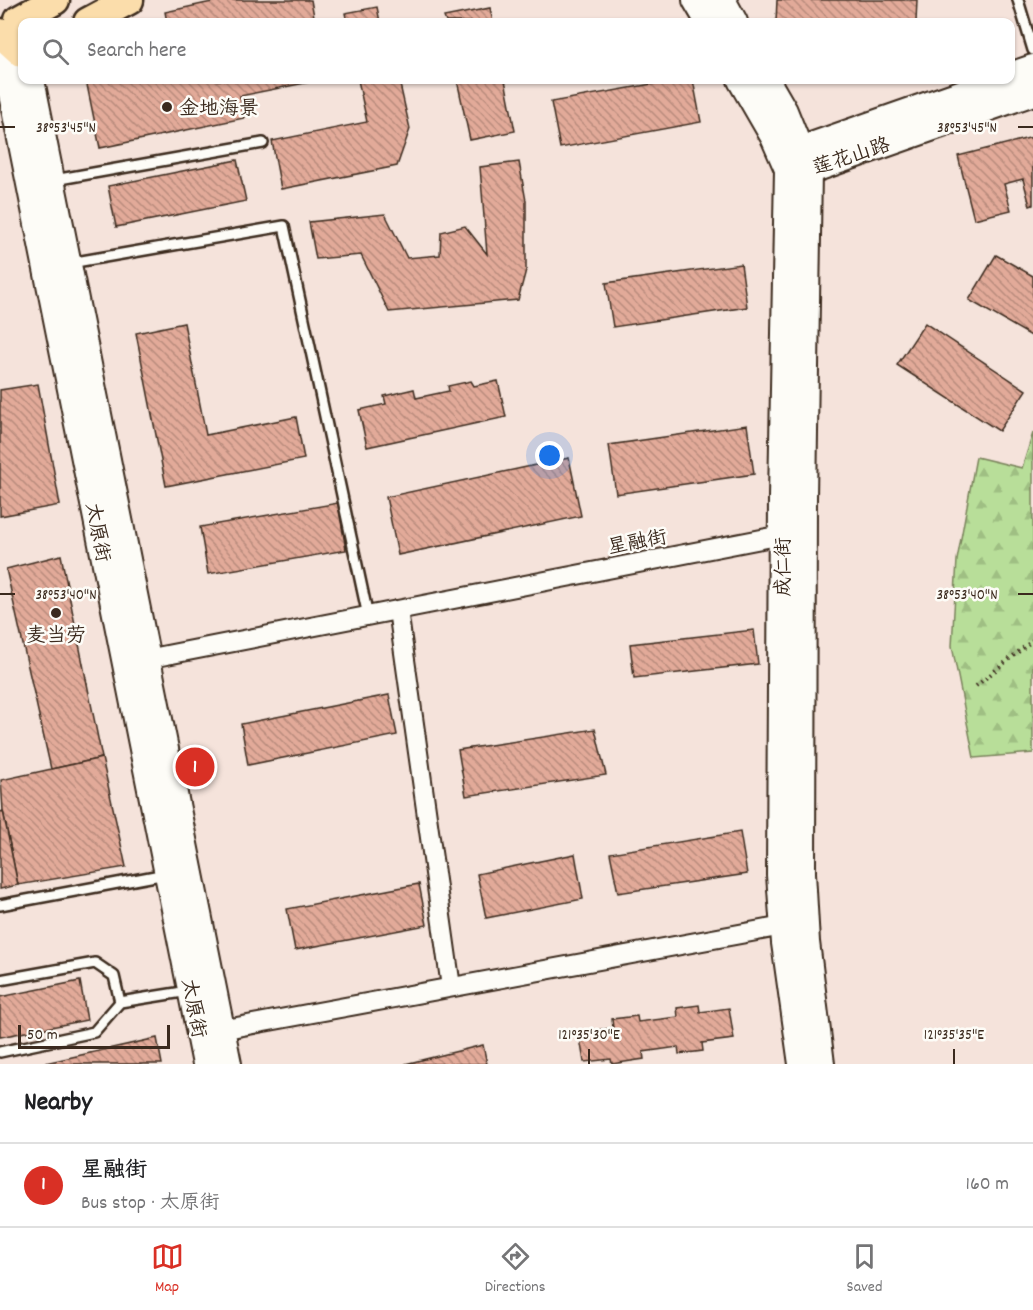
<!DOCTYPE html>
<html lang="en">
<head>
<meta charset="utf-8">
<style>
  body { margin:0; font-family:Dekko,"LXGW WenKai TC",sans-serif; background:#f2f2f2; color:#202124 }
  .scale { position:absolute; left:18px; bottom:15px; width:152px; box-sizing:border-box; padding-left:6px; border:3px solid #3b2a1e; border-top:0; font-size:16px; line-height:21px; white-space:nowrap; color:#3b2a1e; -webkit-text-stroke:4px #fdfcf7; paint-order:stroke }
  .you { position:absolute; left:550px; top:456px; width:21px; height:21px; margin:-15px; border:4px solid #fff; border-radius:50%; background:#1a73e8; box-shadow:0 0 0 9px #1a73e833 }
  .badge { display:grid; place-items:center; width:39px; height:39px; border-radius:50%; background:#d93025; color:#fff; font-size:20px; font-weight:700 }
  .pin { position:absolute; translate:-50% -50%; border:3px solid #fff; box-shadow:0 2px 6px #0006 }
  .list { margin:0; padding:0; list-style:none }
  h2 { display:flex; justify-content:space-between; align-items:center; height:78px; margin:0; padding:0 24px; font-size:26px }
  h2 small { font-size:20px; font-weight:400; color:#757577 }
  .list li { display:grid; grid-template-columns:39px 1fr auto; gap:18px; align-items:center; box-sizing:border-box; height:84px; padding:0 24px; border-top:2px solid #e0e0e0 }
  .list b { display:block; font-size:22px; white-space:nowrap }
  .list p { margin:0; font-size:20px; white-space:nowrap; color:#757577 }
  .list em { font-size:20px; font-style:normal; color:#757577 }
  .icon { flex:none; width:33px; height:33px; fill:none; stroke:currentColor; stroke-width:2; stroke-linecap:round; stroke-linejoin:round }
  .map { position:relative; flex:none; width:1033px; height:1064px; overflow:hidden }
  .search { position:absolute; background:#fff; box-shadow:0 2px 4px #0004; left:18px; right:18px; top:18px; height:66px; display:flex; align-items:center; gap:15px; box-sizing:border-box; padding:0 21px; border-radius:12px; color:#757577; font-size:22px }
  .sheet { height:162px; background:#fff }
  nav { display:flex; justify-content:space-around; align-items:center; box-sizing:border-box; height:84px; border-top:2px solid #e0e0e0; background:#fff; font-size:16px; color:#757577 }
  nav a { display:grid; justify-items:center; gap:3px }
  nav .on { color:#d93025 }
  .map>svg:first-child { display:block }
  .forest { fill:url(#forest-firs); stroke:#7a845c; stroke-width:1.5 }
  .building { fill:url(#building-back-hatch); stroke:#3b2a1e; stroke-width:1.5 }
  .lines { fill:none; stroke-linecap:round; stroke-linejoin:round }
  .lane-casing { stroke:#3b2a1e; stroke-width:14 }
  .street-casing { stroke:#3b2a1e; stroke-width:22 }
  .secondary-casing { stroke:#3b2a1e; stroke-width:30 }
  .primary-casing { stroke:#3b2a1e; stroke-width:33 }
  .path { stroke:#3b2a1e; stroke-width:4; stroke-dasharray:1.5 4.5; stroke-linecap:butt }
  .lane { stroke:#fdfcf7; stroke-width:9 }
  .street { stroke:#fdfcf7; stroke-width:18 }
  .secondary { stroke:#fdfcf7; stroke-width:26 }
  .primary { stroke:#fbddab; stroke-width:28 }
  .ticks { fill:none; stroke:#3b2a1e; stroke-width:2 }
  .poi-dot { fill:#3b2a1e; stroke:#fdfcf7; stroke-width:2 }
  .labels { text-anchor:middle; stroke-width:5; stroke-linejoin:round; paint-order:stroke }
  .poi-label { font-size:20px; fill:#3b2a1e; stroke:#fdfcf7; text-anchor:start }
  .street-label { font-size:20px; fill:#3b2a1e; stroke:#fdfcf7 }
  .ticks-label { font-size:15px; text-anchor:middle; fill:#3b2a1e; stroke:#fdfcf7; stroke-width:5; stroke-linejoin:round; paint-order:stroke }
</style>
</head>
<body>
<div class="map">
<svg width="1033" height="1064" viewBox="0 0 1033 1064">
  <defs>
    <pattern id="forest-firs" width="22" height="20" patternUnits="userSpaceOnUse" patternTransform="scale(1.5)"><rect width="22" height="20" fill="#b8de99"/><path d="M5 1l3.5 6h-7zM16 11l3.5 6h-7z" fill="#9fbf83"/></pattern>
    <pattern id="building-back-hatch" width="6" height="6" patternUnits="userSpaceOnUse" patternTransform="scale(1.5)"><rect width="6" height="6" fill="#e2aa99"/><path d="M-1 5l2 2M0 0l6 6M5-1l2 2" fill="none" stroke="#b88b7c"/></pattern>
  </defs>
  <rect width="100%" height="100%" fill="#f5e3db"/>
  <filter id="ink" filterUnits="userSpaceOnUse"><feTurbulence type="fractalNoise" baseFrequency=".0167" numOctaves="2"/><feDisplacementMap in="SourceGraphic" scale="12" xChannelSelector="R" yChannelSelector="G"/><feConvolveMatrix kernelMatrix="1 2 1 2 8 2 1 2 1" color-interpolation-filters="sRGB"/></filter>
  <g filter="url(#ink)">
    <path class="forest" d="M1033 433V753L974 758 952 646 957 560 976 457 1022 468Z"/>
    <g class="building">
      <path d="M221 0H311L315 22H167L165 12Z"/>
      <path d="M777 0H917L916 22H776Z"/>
      <path d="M377 7 380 22H347L345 13Z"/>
      <path d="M490 8 493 22H446L444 17Z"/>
      <path d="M86 80H320L240 96 244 118 100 148Z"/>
      <path d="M358 80H399L410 129 397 166 281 189 272 141 367 122Z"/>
      <path d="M457 80H505L515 131 470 140Z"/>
      <path d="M674 80H693L701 122 560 148 551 102Z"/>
      <path d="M1033 137V205L1030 206 1023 179 1004 184 1011 210 974 219 958 156Z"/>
      <path d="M237 160 246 201 116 227 108 186Z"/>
      <path d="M519 162 526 201V270L518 300 389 312 361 255 316 259 309 222 385 214 407 258 440 255 441 232 465 226 487 254 480 167Z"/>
      <path d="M996 255 1033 276V337L969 300Z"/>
      <path d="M741 264 747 307 613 327 606 283Z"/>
      <path d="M184 323 206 435 296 417 304 459 166 486 136 333Z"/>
      <path d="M925 323 1026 390 999 431 897 365Z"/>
      <path d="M471 381 474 386 498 381 506 417 367 447 359 410 386 404 384 396 414 389 416 398 449 391 448 386Z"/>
      <path d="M38 384 60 505 0 516V390Z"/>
      <path d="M747 425 754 474 616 494 609 445Z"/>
      <path d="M569 458 581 516 398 555 386 497Z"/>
      <path d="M338 503 346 550 208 574 200 527Z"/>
      <path d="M61 555 102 758 51 769 6 569Z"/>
      <path d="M754 630 758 664 634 678 630 644Z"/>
      <path d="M389 695 397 735 248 765 241 724Z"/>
      <path d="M595 729 606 775 466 796 458 750Z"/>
      <path d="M102 758 126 867 18 885 3 811 1 780Z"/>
      <path d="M3 811 18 885 0 889V812Z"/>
      <path d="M740 832 747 874 618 893 610 853Z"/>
      <path d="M575 854 583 899 486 918 477 874Z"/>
      <path d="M419 884 427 925 295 950 287 909Z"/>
      <path d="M80 981 87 1020 0 1037V997Z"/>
      <path d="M699 1005 700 1012 729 1008 734 1039 702 1043 703 1051 679 1054 678 1047 643 1052 644 1059 612 1064 611 1059 584 1062 579 1032 613 1028 612 1019 637 1016 638 1022 678 1017 677 1008Z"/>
      <path d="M157 1038 162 1064H41Z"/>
      <path d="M483 1045 487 1064H405Z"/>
    </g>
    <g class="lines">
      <g class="lane-casing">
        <g id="lane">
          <path d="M1018 0 1033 50"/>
          <path d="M54 180 263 143"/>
          <path d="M70 263 284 226 368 616"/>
          <path d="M0 905 166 874"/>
          <path d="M0 980 95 963 114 976 120 1002"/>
          <path d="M0 1052 94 1032 120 1002 189 991"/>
        </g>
      </g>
      <g class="street-casing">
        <g id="street">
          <path d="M398 610 451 987"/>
          <path d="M136 661 792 533"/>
          <path d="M210 1032 794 924"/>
        </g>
      </g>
      <g class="secondary-casing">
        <g id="secondary">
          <path d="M696 0 709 22"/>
          <path d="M722 0 734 22"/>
          <path d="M0 34 206 1064"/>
          <path d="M1010 76 1033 68"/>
          <path d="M31 80 228 1064"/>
          <path d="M741 80 774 137 788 169 782 498 780 875 785 943 802 1064"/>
          <path d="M766 80 784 111 808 171 803 498 802 873 806 942 821 1064"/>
          <path d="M1000 80 800 150 788 169 808 171 1033 92"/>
        </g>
      </g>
      <g class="primary-casing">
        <g id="primary">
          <path d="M19 20 55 0"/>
          <path d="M88 22 129 0"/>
          <path d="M0 33 22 53"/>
        </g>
      </g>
      <path class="path" d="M976 686 1033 640"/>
      <use href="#lane" class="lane"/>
      <use href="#street" class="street"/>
      <use href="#secondary" class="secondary"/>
      <use href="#primary" class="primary"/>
    </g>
  </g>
  <path class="ticks" d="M0 127H15M1018 127H1033M0 594H15M1018 594H1033M589 1049V1064M954 1049V1064"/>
  <g class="poi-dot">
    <circle cx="167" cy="107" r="6"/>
    <circle cx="56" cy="613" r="6"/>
  </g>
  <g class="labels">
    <g class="poi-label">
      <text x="179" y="114">金地海景</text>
      <text x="56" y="641" text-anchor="middle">麦当劳</text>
    </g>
    <g class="street-label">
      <text transform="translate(851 155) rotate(-18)" y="7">莲花山路</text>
      <text transform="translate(99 532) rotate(79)" y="7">太原街</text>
      <text transform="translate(637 541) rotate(-11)" y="7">星融街</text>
      <text transform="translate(782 567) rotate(-90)" y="7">成仁街</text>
      <text transform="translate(195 1008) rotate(79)" y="7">太原街</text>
    </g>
  </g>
  <g class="ticks-label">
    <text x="66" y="132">38°53'45"N</text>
    <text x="967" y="132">38°53'45"N</text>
    <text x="66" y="599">38°53'40"N</text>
    <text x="967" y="599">38°53'40"N</text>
    <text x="589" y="1039">121°35'30"E</text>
    <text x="954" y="1039">121°35'35"E</text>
  </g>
</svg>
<div class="scale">50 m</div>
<div class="you"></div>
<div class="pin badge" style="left:195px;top:767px">1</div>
<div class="search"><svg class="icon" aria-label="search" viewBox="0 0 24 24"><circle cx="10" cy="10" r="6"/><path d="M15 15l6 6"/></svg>Search here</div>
</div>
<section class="sheet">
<h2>Nearby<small></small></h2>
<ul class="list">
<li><span class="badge">1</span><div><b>星融街</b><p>Bus stop · 太原街</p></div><em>160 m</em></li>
</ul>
</section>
<nav>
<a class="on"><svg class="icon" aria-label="map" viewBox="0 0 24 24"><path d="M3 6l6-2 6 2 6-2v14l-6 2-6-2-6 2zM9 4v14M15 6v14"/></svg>Map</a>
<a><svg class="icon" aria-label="directions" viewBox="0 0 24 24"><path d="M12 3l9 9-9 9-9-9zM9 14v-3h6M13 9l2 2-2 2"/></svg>Directions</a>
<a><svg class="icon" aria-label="saved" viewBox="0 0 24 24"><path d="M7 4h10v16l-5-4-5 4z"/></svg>Saved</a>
</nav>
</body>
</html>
